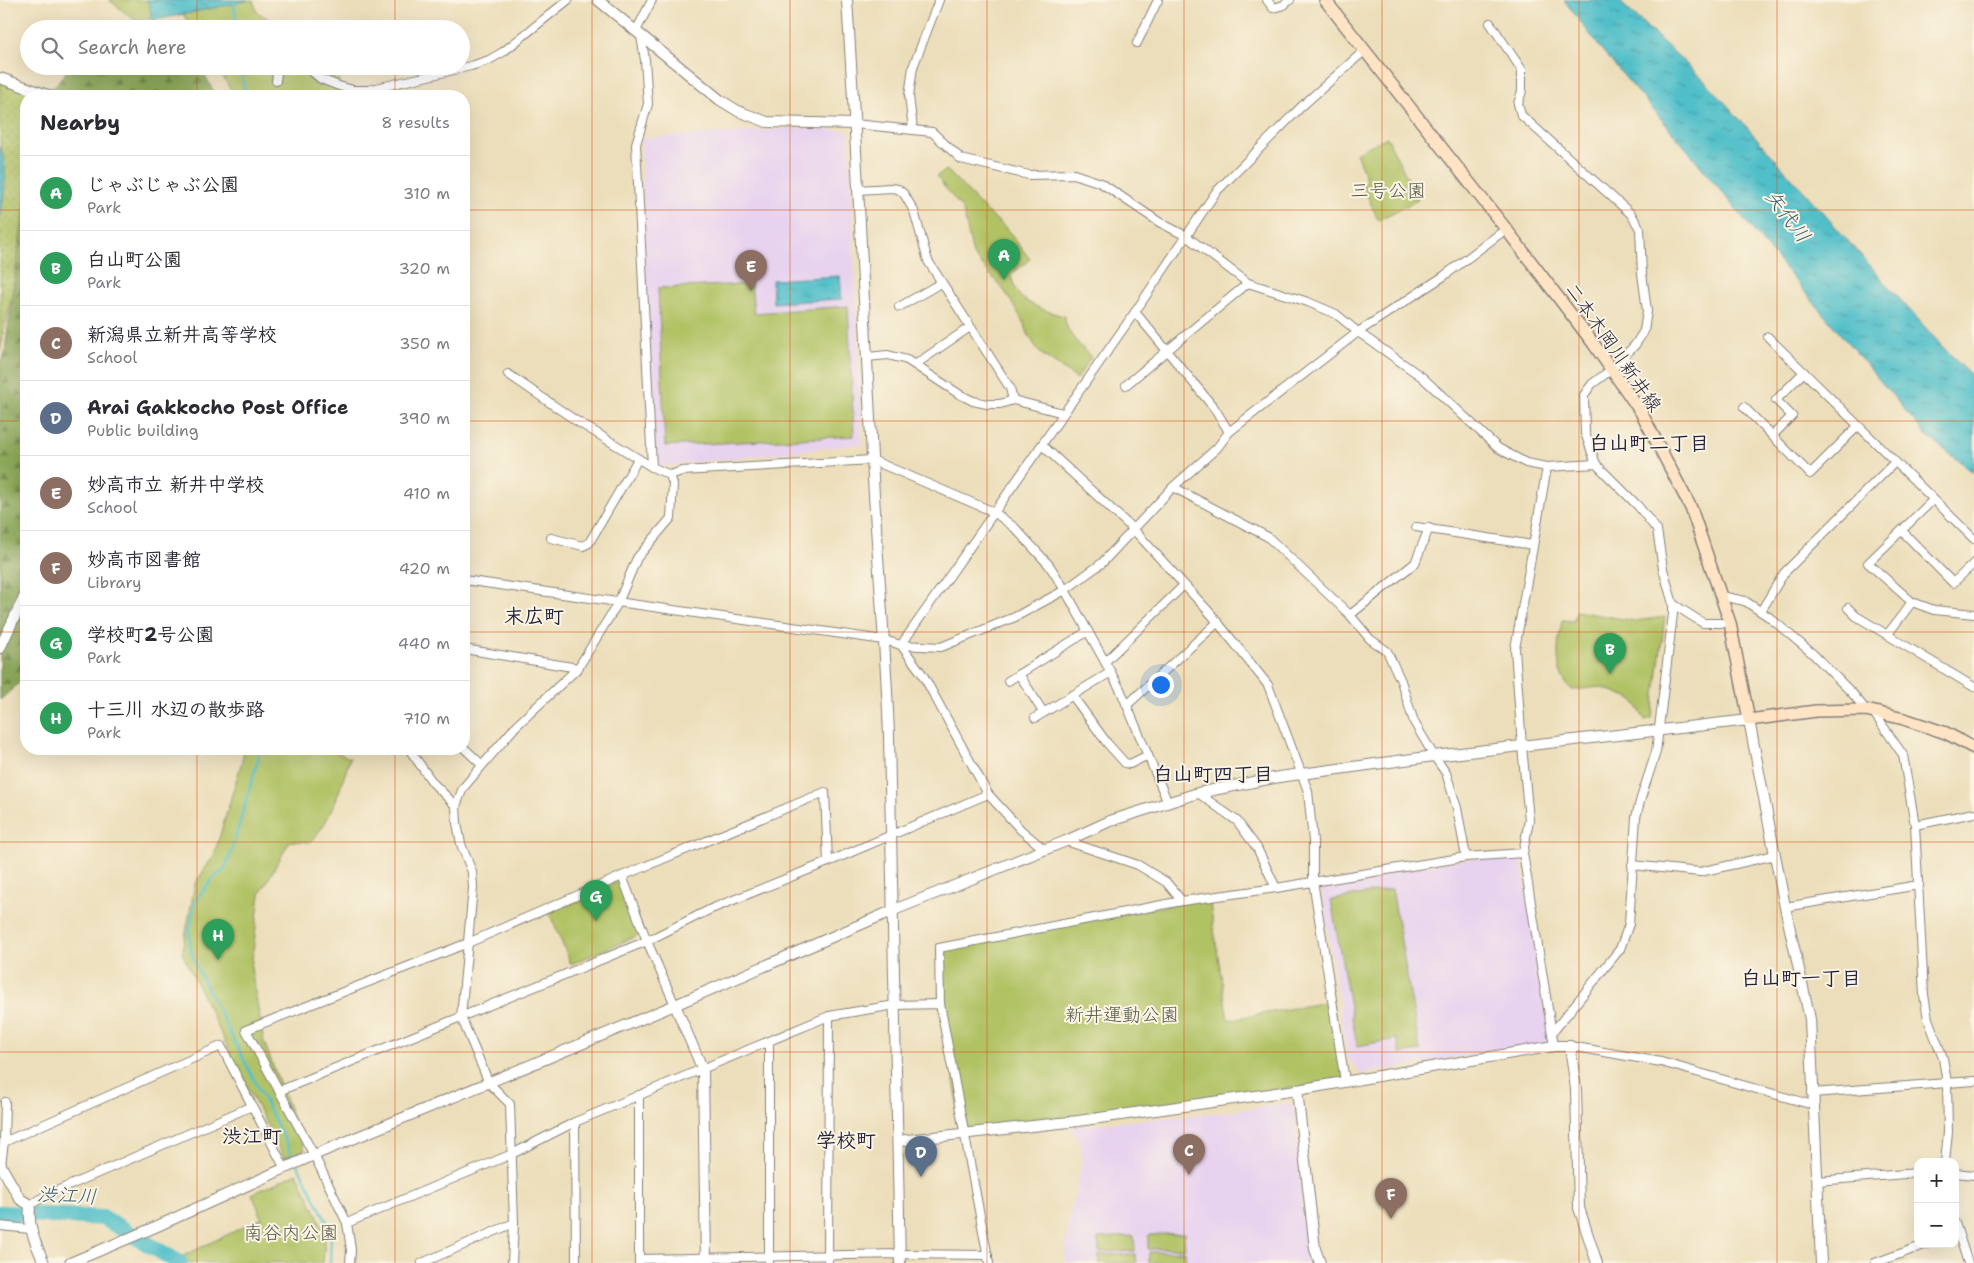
<!DOCTYPE html>
<html lang="en">
<head>
<meta charset="utf-8">
<style>
  body { margin:0; font-family:"Shantell Sans","Klee One",sans-serif; background:#f2f2f3; color:#2b2b33 }
  .controls { position:absolute; right:15px; bottom:15px; display:grid; overflow:hidden; border-radius:10px; box-shadow:0 5px 20px #0002 }
  .controls button { width:45px; height:45px; display:grid; place-items:center; padding:0; border:0; border-bottom:1px solid #e1e1e2; background:#fff; color:#2b2b33; font:25px sans-serif }
  .you { position:absolute; left:1160px; top:684px; width:18px; height:18px; margin:-12px; border:4px solid #fff; border-radius:50%; background:#1a73e8; box-shadow:0 0 0 8px #1a73e833 }
  .badge { display:grid; place-items:center; width:32px; height:32px; border-radius:50%; background:#b5179e; color:#fff; font-size:16px; font-weight:700 }
  .pin { position:absolute; translate:-50% -41px; filter:drop-shadow(0 1px 2px #0008) }
  .pin::after { content:''; position:absolute; top:26px; width:18px; height:15px; background:inherit; clip-path:polygon(0 0,100% 0,50% 100%) }
  .list { margin:0; padding:0; list-style:none }
  h2 { display:flex; justify-content:space-between; align-items:center; height:65px; margin:0; padding:0 20px; font-size:21px }
  h2 small { font-size:16px; font-weight:400; color:#7c7c81 }
  .list li { display:grid; grid-template-columns:32px 1fr auto; gap:15px; align-items:center; box-sizing:border-box; height:75px; padding:0 20px; border-top:1px solid #e1e1e2 }
  .list b { display:block; font-size:19px; white-space:nowrap }
  .list p { margin:0; font-size:16px; white-space:nowrap; color:#7c7c81 }
  .list em { font-size:16px; font-style:normal; color:#7c7c81 }
  .icon { flex:none; width:28px; height:28px; fill:none; stroke:currentColor; stroke-width:2; stroke-linecap:round; stroke-linejoin:round }
  .map { position:relative; flex:none; width:1974px; height:1263px; overflow:hidden }
  .search { position:absolute; background:#fff; box-shadow:0 5px 20px #0002; left:20px; top:20px; width:450px; height:55px; display:flex; align-items:center; gap:12px; box-sizing:border-box; padding:0 18px; border-radius:28px; color:#7c7c81; font-size:19px }
  .panel { position:absolute; background:#fff; box-shadow:0 5px 20px #0002; left:20px; top:90px; width:450px; height:665px; border-radius:20px }
  .map>svg:first-child { display:block }
  .built { fill:#e7d2ef }
  .grass { fill:url(#grass-dots); stroke:#6a7250 }
  .forest { fill:url(#forest-firs); stroke:#57654a }
  .park { fill:#b1c265; stroke:#6a7250 }
  .water { fill:url(#water-ripples); stroke:#3a7082 }
  .lines { fill:none; stroke-linecap:round; stroke-linejoin:round }
  .stream { stroke:#51bfc9; stroke-width:2.5 }
  .river { stroke:#51bfc9; stroke-width:16 }
  .minor-casing { stroke:#87807a; stroke-width:10 }
  .tertiary-casing { stroke:#87807a; stroke-width:12 }
  .secondary-casing { stroke:#87807a; stroke-width:14 }
  .minor { stroke:#fff; stroke-width:8 }
  .tertiary { stroke:#fff; stroke-width:10 }
  .secondary { stroke:#fee4c5; stroke-width:11 }
  .grid { fill:none; stroke:#d45411; stroke-width:1; stroke-opacity:0.55 }
  .labels { text-anchor:middle; stroke-width:4; stroke-linejoin:round; paint-order:stroke }
  .park-label { font-size:19px; fill:#545a4a; stroke:#fcf5e5 }
  .street-label { font-size:19px; fill:#22223b; stroke:#fcf5e5 }
  .water-label { font-size:20px; font-style:italic; fill:#32596d; stroke:#fcf5e5 }
  .neighbourhood-label { font-size:20px; font-weight:bold; fill:#22223b; stroke:#fcf5e5 }
</style>
</head>
<body>
<div class="map">
<svg width="1974" height="1263" viewBox="0 0 1974 1263">
  <defs>
    <pattern id="grass-dots" width="8" height="8" patternUnits="userSpaceOnUse" patternTransform="scale(1.25)"><rect width="8" height="8" fill="#b1c265"/><path d="M2 2h.1M6 6h.1" fill="none" stroke="#98a659" stroke-width="1.8" stroke-linecap="round"/></pattern>
    <pattern id="forest-firs" width="22" height="20" patternUnits="userSpaceOnUse" patternTransform="scale(1.25)"><rect width="22" height="20" fill="#8ca85a"/><path d="M5 1l3.5 6h-7zM16 11l3.5 6h-7z" fill="#72884c"/></pattern>
    <pattern id="water-ripples" width="26" height="14" patternUnits="userSpaceOnUse" patternTransform="scale(1.25)"><rect width="26" height="14" fill="#51bfc9"/><path d="M2 4q2-2 4 0t4 0M15 11q2-2 4 0t4 0" fill="none" stroke="#439ba4"/></pattern>
  </defs>
  <rect width="100%" height="100%" fill="#fcf5e5"/>
  <filter id="ink" filterUnits="userSpaceOnUse"><feTurbulence type="fractalNoise" baseFrequency=".02" numOctaves="2"/><feDisplacementMap in="SourceGraphic" scale="10" xChannelSelector="R" yChannelSelector="G"/><feConvolveMatrix kernelMatrix="1 2 1 2 8 2 1 2 1" color-interpolation-filters="sRGB"/></filter>
  <filter id="wash" filterUnits="userSpaceOnUse"><feTurbulence type="fractalNoise" baseFrequency=".0096" numOctaves="4" result="noise"/><feDisplacementMap in="SourceGraphic" scale="20" xChannelSelector="R" yChannelSelector="G"/><feGaussianBlur stdDeviation="1.12" result="paint"/><feColorMatrix in="noise" values="0 0 0 0 0 0 0 0 0 0 0 0 0 0 0 0 0 1.4 0 .05"/><feComposite in="paint" operator="in"/></filter>
  <g filter="url(#wash)">
    <rect width="100%" height="100%" fill="#ecdeba"/>
    <g class="built">
      <path d="M801 128 849 131 862 444 652 467 641 138Z"/>
      <path d="M1518 854 1521 858 1550 1042 1361 1074 1347 1057 1321 883 1454 861Z"/>
      <path d="M1287 1103 1294 1107 1308 1251 1314 1263H1065L1068 1224 1082 1162 1081 1146 1071 1127 1225 1112Z"/>
    </g>
    <path class="grass" d="M0 79 49 96H26V225L0 352Z"/>
    <g class="forest">
      <path d="M71 66H200L216 96H49L52 89Z"/>
      <path d="M26 196V677L0 700V365L5 350Z"/>
    </g>
    <g class="park">
      <path d="M109 0H253L257 12 287 29H192L183 14 136 21Z"/>
      <path d="M216 66H342L336 96H232V91Z"/>
      <path d="M1387 137 1418 200 1378 220 1363 186 1366 182 1365 175 1356 153Z"/>
      <path d="M947 170 987 212 1005 227 1030 259 1011 275C1013 282 1015 291 1021 297 1029 305 1053 314 1065 316 1065 333 1080 345 1091 357L1077 379 1040 353 1029 336 1022 319 1004 290 973 255 963 210 936 176Z"/>
      <path d="M751 284 754 313 848 306 854 436 665 446 658 288Z"/>
      <path d="M1576 611 1635 621 1665 617 1652 718 1645 720 1633 699 1601 687 1572 690C1552 671 1558 644 1562 620L1574 621Z"/>
      <path d="M244 749H329L350 758C341 786 332 821 310 842L290 841 260 894 251 968 264 1042 305 1150 284 1158 239 1071 182 953 195 884 214 855 242 761Z"/>
      <path d="M621 880 644 933 571 964 548 910Z"/>
      <path d="M1392 889 1420 1051 1400 1054 1397 1039 1357 1046 1331 900Z"/>
      <path d="M1209 898 1228 1020 1332 1001 1345 1081 963 1132 940 1004 939 948Z"/>
      <path d="M297 1173 324 1229 325 1241 323 1263H190L181 1257 262 1218 252 1194Z"/>
      <path d="M1184 1233 1185 1248 1148 1249V1235Z"/>
      <path d="M1134 1236 1135 1251 1099 1252 1098 1238Z"/>
      <path d="M1185 1251 1186 1263H1149V1252Z"/>
      <path d="M1135 1254 1136 1263H1099V1255Z"/>
    </g>
    <g class="water">
      <path d="M147 0H247V1L151 21 150 6Z"/>
      <path d="M1564 0H1618L1711 87 1940 344 1974 378V473L1926 435 1770 251 1681 142 1605 54Z"/>
      <path d="M0 146C10 169 3 198 0 222Z"/>
      <path d="M840 276 842 299 773 303 772 280Z"/>
    </g>
    <g class="lines">
      <g class="stream">
        <path d="M234 3 237 29"/>
        <path d="M241 66 245 96"/>
        <path d="M261 749 231 853 224 870 212 879 195 902 189 931 191 951 198 970 295 1160"/>
        <path d="M298 1165 327 1222 331 1236 330 1263"/>
      </g>
      <path class="river" d="M0 1213 104 1218 180 1263"/>
    </g>
  </g>
  <g filter="url(#ink)">
    <g class="lines">
      <g class="minor-casing">
        <g id="minor">
          <path d="M1267 0 1273 8 1284 5 1290 0"/>
          <path d="M1490 23 1522 70V91L1518 104 1521 115 1631 214 1640 229 1642 273 1647 311 1644 331 1635 345 1612 369 1592 384 1584 395 1585 433 1596 464 1638 506 1657 530 1663 569 1673 604V614L1656 752 1641 798 1636 817 1629 924 1620 949 1552 1033"/>
          <path d="M636 31 652 0"/>
          <path d="M641 36 645 60 648 104 636 144 652 467"/>
          <path d="M1137 43 1158 0"/>
          <path d="M305 66 321 79 339 86 353 90H368L471 66 489 60 503 52 568 0"/>
          <path d="M276 81 278 66"/>
          <path d="M855 124 932 132 961 159 1029 175 1074 174 1101 183 1159 222 1186 236 1248 283 1308 302 1336 314 1358 332 1422 377 1498 448 1526 463 1547 467 1596 464"/>
          <path d="M913 129 909 96 913 67 939 0"/>
          <path d="M858 190 891 188 898 189 904 194 914 211 928 261 1010 388 1013 400"/>
          <path d="M899 307 941 283"/>
          <path d="M1135 312 1215 409 1229 432"/>
          <path d="M1768 337 1974 539"/>
          <path d="M867 357 888 355 907 360 959 394 973 401 987 404H1000L1013 400 1063 413"/>
          <path d="M916 364 970 327"/>
          <path d="M508 374 575 420 652 467 670 475 682 471 872 460 994 512 1015 528 1049 565 1065 590 1120 689 1168 803"/>
          <path d="M1126 385 1248 283"/>
          <path d="M1744 407 1810 474 1858 426"/>
          <path d="M1772 436 1792 416 1776 400 1804 372"/>
          <path d="M1042 445 1133 529 1211 614 1268 685 1308 791 1313 841V881L1345 1081"/>
          <path d="M1547 467 1515 649 1522 746 1529 820 1523 853 1554 1046"/>
          <path d="M1173 487 1268 537 1350 615 1370 639 1387 651 1401 681 1414 722 1434 756 1446 773 1457 808 1466 857"/>
          <path d="M1416 527 1533 545"/>
          <path d="M1902 531 1953 583 1974 563"/>
          <path d="M551 538 583 546 589 543 638 459"/>
          <path d="M464 580 884 640 901 645 941 647 1015 617 1065 590 1102 563 1173 487 1217 448 1229 432 1358 332 1444 276 1506 229"/>
          <path d="M1721 596 1745 601 1769 617 1813 654 1852 693 1866 710"/>
          <path d="M1912 602 1934 610 1974 614"/>
          <path d="M1673 604 1703 623H1730"/>
          <path d="M1848 608 1856 616 1974 687"/>
          <path d="M1761 611 1784 573 1895 462"/>
          <path d="M1350 615 1415 563 1429 528"/>
          <path d="M1887 635 1912 602 1868 563 1933 500"/>
          <path d="M901 645 1135 312 1216 192 1302 106 1364 51"/>
          <path d="M901 645 923 675 988 794 1021 830 1044 849"/>
          <path d="M464 649 578 668"/>
          <path d="M1105 662 1184 585"/>
          <path d="M1019 674 1043 712"/>
          <path d="M1008 681 1088 631"/>
          <path d="M1072 695 1107 743 1125 763 1130 764 1148 755"/>
          <path d="M1127 705 1218 622"/>
          <path d="M1874 713 1903 755 1915 825 1924 995 1928 1019 1943 1058 1947 1083 1948 1132 1945 1162"/>
          <path d="M1035 718 1111 672"/>
          <path d="M464 748 482 765"/>
          <path d="M409 749 433 783 456 806"/>
          <path d="M1198 793 1237 821 1257 848 1276 888"/>
          <path d="M1915 825 1974 813"/>
          <path d="M1066 841 1138 865 1166 882 1182 901"/>
          <path d="M1632 865 1700 872 1775 855"/>
          <path d="M622 876 647 941 711 909 828 862 988 794"/>
          <path d="M1785 907 1919 885"/>
          <path d="M940 1004 939 948 1182 901 1276 888 1466 857 1523 853"/>
          <path d="M1570 1046 1661 1062 1813 1105"/>
          <path d="M279 1091 647 941 675 1005"/>
          <path d="M1812 1093 1974 1081"/>
          <path d="M639 1095V1263"/>
          <path d="M575 1122 576 1263"/>
          <path d="M4 1142 5 1102"/>
          <path d="M1 1165 4 1142 221 1046 285 1169"/>
          <path d="M1955 1173 1974 1175"/>
          <path d="M1817 1181 1918 1173"/>
          <path d="M30 1205 45 1196 252 1106"/>
          <path d="M347 1223 512 1154 575 1122 829 1016 895 1005 940 1004 989 1263"/>
          <path d="M1955 1223 1968 1263"/>
          <path d="M0 1226 30 1229"/>
          <path d="M639 1259 900 1254 988 1255"/>
          <path d="M350 1263 351 1250 347 1223 314 1155 246 1030 468 943 622 876 825 792 828 862"/>
          <path d="M422 1263 514 1223"/>
          <path d="M512 1263 514 1223 510 1104 489 1083 461 1017 473 888 472 872 461 844 457 823 456 806 463 788 516 726 578 668 618 603 637 558 671 518 673 484 670 475"/>
          <path d="M769 1263V1042"/>
          <path d="M828 1263 829 1016"/>
          <path d="M1875 1263 1927 1244"/>
        </g>
      </g>
      <g class="tertiary-casing">
        <g id="tertiary">
          <path d="M598 0 720 100 738 111 767 122 855 124"/>
          <path d="M847 0C857 152 864 304 872 457 876 550 886 643 889 736 894 911 897 1087 900 1263"/>
          <path d="M0 78 50 96"/>
          <path d="M0 648 26 593"/>
          <path d="M675 1005 703 1070 706 1263"/>
          <path d="M1297 1090 1315 1249 1320 1263"/>
          <path d="M898 1141 1078 1121 1297 1090 1554 1046H1570L1576 1089 1579 1208 1597 1263"/>
          <path d="M0 1164 20 1199 30 1205C28 1230 35 1241 44 1263"/>
          <path d="M70 1263 153 1228 314 1155 675 1005 894 910 1066 841 1110 821 1198 793 1279 777 1434 756 1749 720 1785 907 1810 1019 1821 1263"/>
        </g>
      </g>
      <g class="secondary-casing">
        <path id="secondary" d="M1325 0 1506 229 1593 343 1641 412 1691 508 1730 623 1749 720 1816 711 1866 710 1904 719 1946 733 1974 748"/>
      </g>
      <use href="#minor" class="minor"/>
      <use href="#tertiary" class="tertiary"/>
      <use href="#secondary" class="secondary"/>
    </g>
  </g>
  <path class="grid" d="M197 0V29M395 0V29M592 0V1263M790 0V1263M987 0V1263M1184 0V1263M1382 0V1263M1579 0V1263M1777 0V1263M197 66V96M395 66V96M0 210H26M464 210H1974M0 421H26M464 421H1974M0 632H26M464 632H1974M197 749V1263M395 749V1263M0 842H1974M0 1052H1974"/>
  <g class="labels">
    <g class="park-label">
      <text x="1388" y="197">三号公園</text>
      <text x="1122" y="1021">新井運動公園</text>
      <text x="291" y="1239">南谷内公園</text>
    </g>
    <g class="street-label">
      <text transform="translate(1614 347) rotate(55)" y="7">二本木岡川新井線</text>
    </g>
    <g class="water-label">
      <text transform="translate(1788 216) rotate(53)" y="7">矢代川</text>
      <text transform="translate(67 1195) rotate(3)" y="7">渋江川</text>
    </g>
    <g class="neighbourhood-label">
      <text x="1649" y="450">白山町二丁目</text>
      <text x="534" y="623">末広町</text>
      <text x="1213" y="781">白山町四丁目</text>
      <text x="1801" y="985">白山町一丁目</text>
      <text x="252" y="1143">渋江町</text>
      <text x="846" y="1147">学校町</text>
    </g>
  </g>
</svg>
<div class="controls">
<button>+</button>
<button>−</button>
</div>
<div class="you"></div>
<div class="pin badge" style="left:1004px;top:280px;background:#2e9e5b">A</div>
<div class="pin badge" style="left:1610px;top:674px;background:#2e9e5b">B</div>
<div class="pin badge" style="left:1189px;top:1175px;background:#8d6e63">C</div>
<div class="pin badge" style="left:921px;top:1177px;background:#5c6f8a">D</div>
<div class="pin badge" style="left:751px;top:291px;background:#8d6e63">E</div>
<div class="pin badge" style="left:1391px;top:1219px;background:#8d6e63">F</div>
<div class="pin badge" style="left:596px;top:921px;background:#2e9e5b">G</div>
<div class="pin badge" style="left:218px;top:960px;background:#2e9e5b">H</div>
<div class="search"><svg class="icon" aria-label="search" viewBox="0 0 24 24"><circle cx="10" cy="10" r="6"/><path d="M15 15l6 6"/></svg>Search here</div>
<section class="panel">
<h2>Nearby<small>8 results</small></h2>
<ul class="list">
<li><span class="badge" style="background:#2e9e5b">A</span><div><b>じゃぶじゃぶ公園</b><p>Park</p></div><em>310 m</em></li>
<li><span class="badge" style="background:#2e9e5b">B</span><div><b>白山町公園</b><p>Park</p></div><em>320 m</em></li>
<li><span class="badge" style="background:#8d6e63">C</span><div><b>新潟県立新井高等学校</b><p>School</p></div><em>350 m</em></li>
<li><span class="badge" style="background:#5c6f8a">D</span><div><b>Arai Gakkocho Post Office</b><p>Public building</p></div><em>390 m</em></li>
<li><span class="badge" style="background:#8d6e63">E</span><div><b>妙高市立 新井中学校</b><p>School</p></div><em>410 m</em></li>
<li><span class="badge" style="background:#8d6e63">F</span><div><b>妙高市図書館</b><p>Library</p></div><em>420 m</em></li>
<li><span class="badge" style="background:#2e9e5b">G</span><div><b>学校町2号公園</b><p>Park</p></div><em>440 m</em></li>
<li><span class="badge" style="background:#2e9e5b">H</span><div><b>十三川 水辺の散歩路</b><p>Park</p></div><em>710 m</em></li>
</ul>
</section>
</div>
</body>
</html>
